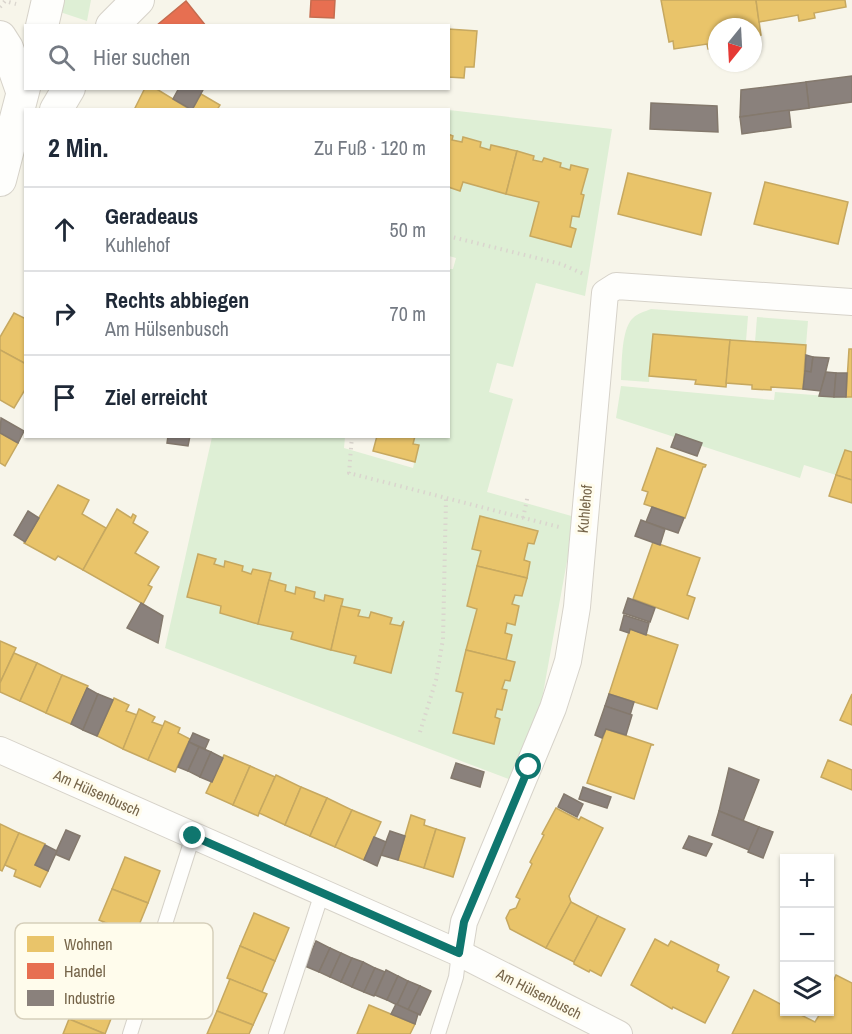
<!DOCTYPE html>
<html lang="de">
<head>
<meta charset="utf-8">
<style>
  body { margin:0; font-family:"Archivo Narrow",sans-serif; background:#f2f2f3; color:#1f2937 }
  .controls { position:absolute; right:18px; bottom:18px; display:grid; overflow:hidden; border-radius:0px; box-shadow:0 2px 4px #0004 }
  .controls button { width:54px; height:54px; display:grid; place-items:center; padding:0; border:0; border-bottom:2px solid #e0e1e3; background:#fff; color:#1f2937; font:30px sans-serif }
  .compass { position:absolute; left:708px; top:18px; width:54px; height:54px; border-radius:50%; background:#fff; box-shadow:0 2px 4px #0004; rotate:198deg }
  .stop { position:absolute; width:18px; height:18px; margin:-14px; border:4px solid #0f766e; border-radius:50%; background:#fff }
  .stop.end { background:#0f766e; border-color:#fff; box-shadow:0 2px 6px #0008 }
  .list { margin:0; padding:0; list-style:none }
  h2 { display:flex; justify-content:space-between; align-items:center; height:78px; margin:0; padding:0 24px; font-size:26px }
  h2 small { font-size:20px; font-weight:400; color:#747a83 }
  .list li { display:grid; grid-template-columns:39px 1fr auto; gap:18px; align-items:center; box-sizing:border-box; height:84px; padding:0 24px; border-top:2px solid #e0e1e3 }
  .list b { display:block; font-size:22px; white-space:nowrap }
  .list p { margin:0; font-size:20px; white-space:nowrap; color:#747a83 }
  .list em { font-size:20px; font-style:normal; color:#747a83 }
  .icon { flex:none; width:33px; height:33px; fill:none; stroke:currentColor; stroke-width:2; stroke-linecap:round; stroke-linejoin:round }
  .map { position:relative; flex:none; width:852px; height:1034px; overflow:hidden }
  .search { position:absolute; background:#fff; box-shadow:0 2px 4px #0004; left:24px; top:24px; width:426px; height:66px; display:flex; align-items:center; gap:15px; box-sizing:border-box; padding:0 21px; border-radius:0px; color:#747a83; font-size:22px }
  .panel { position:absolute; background:#fff; box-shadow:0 2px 4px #0004; left:24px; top:108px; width:426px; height:330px; border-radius:0px }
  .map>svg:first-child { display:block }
  .green { fill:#deefd5 }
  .homes { fill:#e9c46a; stroke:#c6a860; stroke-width:1.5 }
  .shops { fill:#e76f51; stroke:#c56c4f; stroke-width:1.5 }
  .industry { fill:#8a817c; stroke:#84796d; stroke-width:1.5 }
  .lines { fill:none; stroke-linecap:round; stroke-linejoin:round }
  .service-casing { stroke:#d6d2c9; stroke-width:16 }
  .minor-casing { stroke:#d6d2c9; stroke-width:28 }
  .tertiary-casing { stroke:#d6d2c9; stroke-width:34 }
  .path { stroke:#dad5ce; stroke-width:4; stroke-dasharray:1.5 4.5; stroke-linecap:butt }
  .service { stroke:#fefefc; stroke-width:14 }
  .minor { stroke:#fefefc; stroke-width:26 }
  .tertiary { stroke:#fefefc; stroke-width:32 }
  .route { stroke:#0f766e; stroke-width:8 }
  .labels { text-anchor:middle; stroke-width:6; stroke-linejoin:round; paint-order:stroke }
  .street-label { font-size:15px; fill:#76654a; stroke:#fffcec }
  .key { fill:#fffcec; stroke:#d6cfbb; stroke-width:1.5 }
  .key-label { font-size:16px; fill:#76654a }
</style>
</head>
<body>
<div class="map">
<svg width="852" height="1034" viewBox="0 0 852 1034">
  <rect width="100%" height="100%" fill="#f7f5ea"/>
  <g class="green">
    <path d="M64 0H91L87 21 60 12Z"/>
    <path d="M449 110 612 129 585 296 536 283 513 367 497 363 489 392 513 399 487 492 575 517 542 699 511 780 165 648 212 437H345L344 448 413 468 418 445 413 444 415 437 448 436V269H453L456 258 449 256Z"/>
    <path d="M651 309 748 316 746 341 653 334 649 382 621 380C622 364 621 329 633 318 638 313 644 312 651 309Z"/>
    <path d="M757 317 808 321 806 345 755 342Z"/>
    <path d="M621 386 774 400 775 392 852 398V452L845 450 836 475 804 465 800 478 616 418Z"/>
  </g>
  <g class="homes">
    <path d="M661 0H756L761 35 753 36V27H717V48L708 49 707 44 674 49 673 41 669 42Z"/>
    <path d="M756 0H845L846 7 814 13 815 18 799 21 798 15 759 22Z"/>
    <path d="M448 29 477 31 474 67H465L464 78 448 77Z"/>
    <path d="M145 88H155L191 110H134Z"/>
    <path d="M201 94 220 105 217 110H192Z"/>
    <path d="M448 134 453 136 452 140 462 142 463 137 481 142 480 147 490 150 491 145 517 151 506 194 463 182 460 191 448 187Z"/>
    <path d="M517 151 534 156 533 160 542 162 544 158 561 163 560 167 570 170 571 165 588 169 581 194 584 195 579 217 572 216 570 227 576 229 571 247 530 236 539 202 506 194Z"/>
    <path d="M628 173 711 193 701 235 618 214Z"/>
    <path d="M765 182 848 202 838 244 754 224Z"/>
    <path d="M14 313 26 319V364L0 350V337Z"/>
    <path d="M653 334 730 340 726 387 695 384 696 380 649 376Z"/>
    <path d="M730 340 806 345 803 389 771 387V390L752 389V385L726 383Z"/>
    <path d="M849 349H852V397H846Z"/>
    <path d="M0 350 26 364V388L14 408 0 400Z"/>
    <path d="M0 433 18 443 5 466 0 463Z"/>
    <path d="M377 436H415L413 444 419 445 415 462 373 451Z"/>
    <path d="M657 448 706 465 705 467H703L685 518 644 504 648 492 642 490Z"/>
    <path d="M845 450 852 452V480L836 475Z"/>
    <path d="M836 475 852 480V503L829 496Z"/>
    <path d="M58 485 89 500 82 514 106 528 83 570 58 556 55 560 24 543Z"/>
    <path d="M117 509 131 518 133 514 136 516 133 523 148 532 135 553 159 567 148 585 152 587 143 604 83 570Z"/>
    <path d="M480 516 538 531 534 544 528 543 524 560 530 562 527 578 477 566 481 551 472 549Z"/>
    <path d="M653 542 700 558 687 595 695 598 688 619 633 599Z"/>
    <path d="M198 554 216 559 214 564 224 567 225 561 243 566 242 571 251 574 253 569 271 573 258 624 220 613 221 606 187 597Z"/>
    <path d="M477 566 527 578 522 596 515 595 512 604 519 606 515 625 507 623 505 633 512 635 506 660 466 650 477 609 467 606Z"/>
    <path d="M269 580 286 585 285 591 295 594 296 587 315 592 314 598 324 601 325 595 343 599 331 650 291 639 293 632 258 624Z"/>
    <path d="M341 606 360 610 358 616 369 618 371 612 392 618 390 624 401 626 404 621 391 673 354 663 356 656 331 650Z"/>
    <path d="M630 629 678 645 657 709 609 694Z"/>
    <path d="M0 641 16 648 0 683Z"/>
    <path d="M466 650 515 662 510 681 505 680 502 689 507 690 502 710 497 709 495 717 500 719 494 744 453 733 463 693 456 691Z"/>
    <path d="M14 653 37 663 20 701 0 692V683Z"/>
    <path d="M37 663 62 675 46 713 20 701Z"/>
    <path d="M62 675 88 686 71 724 46 713Z"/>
    <path d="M852 694V725L840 720Z"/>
    <path d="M114 698 129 705 126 711 137 715 123 749 97 736Z"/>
    <path d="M139 709 155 717 152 722 163 726 148 760 123 749Z"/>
    <path d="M165 721 180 728 178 733 190 739 175 772 148 760Z"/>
    <path d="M606 729 654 745H651L634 799 587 783Z"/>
    <path d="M224 755 250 766 233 805 206 793Z"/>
    <path d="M828 760 852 770V790L821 777Z"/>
    <path d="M250 766 275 777 258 816 233 805Z"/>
    <path d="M276 775 301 787 285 825 259 813Z"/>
    <path d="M301 787 327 798 310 836 285 825Z"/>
    <path d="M327 798 352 810 335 847 310 836Z"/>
    <path d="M556 808 579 820 581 817 603 828 569 896 571 902 546 948 510 929 506 918 510 910 516 908 520 899 516 897 532 864 530 862 544 835 542 834Z"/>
    <path d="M352 810 381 822 364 860 335 847Z"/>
    <path d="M411 815 425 820 424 825 436 829 424 868 398 860Z"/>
    <path d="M0 824 19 833 2 871 0 870Z"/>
    <path d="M436 829 465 838 453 877 424 868Z"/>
    <path d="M19 833 45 844 35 865 48 871 40 887 14 876 16 870 5 865Z"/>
    <path d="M125 857 160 871 148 903 112 889Z"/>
    <path d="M112 889 148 903 135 935 99 920Z"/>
    <path d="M571 902 598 916 574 962 546 948Z"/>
    <path d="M254 913 289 928 275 961 240 946Z"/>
    <path d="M598 916 625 929 601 976 590 970 589 972 574 964V962Z"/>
    <path d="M103 922 138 936 126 968 90 954Z"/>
    <path d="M655 939 668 946 671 941 719 965 717 971 729 977 705 1023 673 1007 672 1009 631 985Z"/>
    <path d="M240 946 275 961 262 992 227 978Z"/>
    <path d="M836 975 852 983V1034H732L754 990 784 1006V1012H795L815 1022 821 1012H830V989Z"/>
    <path d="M230 979 267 994 253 1025 217 1011Z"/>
    <path d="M82 987 118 1001 105 1034 69 1019Z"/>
    <path d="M369 1005 415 1024 410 1034H357Z"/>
    <path d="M217 1011 253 1025 249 1034H207Z"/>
    <path d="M69 1019 105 1034H63Z"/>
  </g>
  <g class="shops">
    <path d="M311 0H335L334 18 310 17Z"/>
    <path d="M186 1 206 26H156Z"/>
  </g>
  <g class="industry">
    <path d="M852 76V102L809 108 806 82Z"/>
    <path d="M806 82 809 108 740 117 741 90Z"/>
    <path d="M179 88H204L192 110 173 99Z"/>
    <path d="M651 103 717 106 718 132 650 129Z"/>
    <path d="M789 110 791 127 742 134 740 117Z"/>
    <path d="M806 355 813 357 811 372 805 371Z"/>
    <path d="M813 357 829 358 821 391 803 389 805 371 811 372Z"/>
    <path d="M826 372 836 373 834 397 819 396Z"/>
    <path d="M836 373H847L846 397H834Z"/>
    <path d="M1 418 24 431 18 443 0 433Z"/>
    <path d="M676 434 702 443 697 456 671 447Z"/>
    <path d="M168 436H190L188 446 167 443Z"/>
    <path d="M652 507 684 518 678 533 646 522Z"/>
    <path d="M28 511 39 518 25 542 14 535Z"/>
    <path d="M641 520 665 529 660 545 635 536Z"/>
    <path d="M628 598 655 608 650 622 623 613Z"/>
    <path d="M141 603 163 616 158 643 127 628Z"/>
    <path d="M624 615 649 623 646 635 630 629 629 633 620 630Z"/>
    <path d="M87 688 98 694 83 730 71 724Z"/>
    <path d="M98 694 113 700 97 736 83 730Z"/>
    <path d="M609 694 634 702 630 715 605 706Z"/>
    <path d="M605 706 632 715 626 735 606 729 602 738 595 735Z"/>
    <path d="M193 733 209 740 205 749 189 742Z"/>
    <path d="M189 742 199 747 188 771 178 767Z"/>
    <path d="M199 747 211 752 200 777 188 771Z"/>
    <path d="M211 752 223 758 212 782 200 777Z"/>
    <path d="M456 763 484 772 480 787 451 778Z"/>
    <path d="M729 768 759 780 743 821 719 811Z"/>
    <path d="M583 787 611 797 607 808 579 799Z"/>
    <path d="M564 794 583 804 577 817 558 807Z"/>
    <path d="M719 811 759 827 749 850 712 835Z"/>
    <path d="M759 827 773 832 763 858 748 852Z"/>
    <path d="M66 830 80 836 69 860 55 854Z"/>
    <path d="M390 831 405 836 398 860 381 855Z"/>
    <path d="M689 836 712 844 706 856 683 848Z"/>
    <path d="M374 837 386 842 377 866 364 860Z"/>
    <path d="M45 845 57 851 48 871 35 865Z"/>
    <path d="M316 941 330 948 319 972 305 966Z"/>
    <path d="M330 948 341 953 330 977 319 972Z"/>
    <path d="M341 953 352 958 341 982 330 977Z"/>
    <path d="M352 958 363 962 352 987 341 982Z"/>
    <path d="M363 962 375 968 364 992 352 987Z"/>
    <path d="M375 968 385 972 374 996 364 992Z"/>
    <path d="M386 970 398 976 387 1000 375 995Z"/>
    <path d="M398 976 408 981 397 1005 387 1000Z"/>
    <path d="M408 981 420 986 408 1010 397 1005Z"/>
    <path d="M420 986 431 991 420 1015 408 1010Z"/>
    <path d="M396 1004 418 1014 415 1024 391 1014Z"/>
  </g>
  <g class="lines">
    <g class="service-casing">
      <g id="service">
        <path d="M130 1034 193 836"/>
        <path d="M276 1034 322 893"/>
        <path d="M438 1034 456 977 459 953"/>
      </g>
    </g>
    <g class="minor-casing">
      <g id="minor">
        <path d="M0 750 459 953 619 1034"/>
        <path d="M459 953 464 922 553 708 568 661 577 607 605 293 616 286 852 302"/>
      </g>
    </g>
    <g class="tertiary-casing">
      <g id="tertiary">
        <path d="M42 26 48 0"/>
        <path d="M112 26 138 0"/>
        <path d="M0 37 7 48 22 91"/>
        <path d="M56 110 69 88"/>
        <path d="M0 180 26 80"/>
      </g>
    </g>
    <g class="path">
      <path d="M0 7 5 1 16 4"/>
      <path d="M448 236 561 264 586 275"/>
      <path d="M352 436 349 473 559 527"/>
      <path d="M523 518 528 495"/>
      <path d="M420 732 436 680 443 639 446 498"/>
    </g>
    <use href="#service" class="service"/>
    <use href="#minor" class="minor"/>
    <use href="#tertiary" class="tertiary"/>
  </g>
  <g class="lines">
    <path class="route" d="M193 836 459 953 464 922 529 767"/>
  </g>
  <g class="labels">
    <g class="street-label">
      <text transform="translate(585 509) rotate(-85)" y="5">Kuhlehof</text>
      <text transform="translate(97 793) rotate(24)" y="5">Am Hülsenbusch</text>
      <text transform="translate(539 994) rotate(27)" y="5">Am Hülsenbusch</text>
    </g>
  </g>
  <rect x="15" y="923" width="198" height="96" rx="9" class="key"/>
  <rect x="27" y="936" width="27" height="16" fill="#e9c46a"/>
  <rect x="27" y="963" width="27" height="16" fill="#e76f51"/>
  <rect x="27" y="990" width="27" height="16" fill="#8a817c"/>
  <g class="key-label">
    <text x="64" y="950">Wohnen</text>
    <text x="64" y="977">Handel</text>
    <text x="64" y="1004">Industrie</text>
  </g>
</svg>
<div class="controls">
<button>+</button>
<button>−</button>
<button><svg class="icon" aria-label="layers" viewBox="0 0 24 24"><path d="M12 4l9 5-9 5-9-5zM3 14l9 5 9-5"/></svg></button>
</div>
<svg class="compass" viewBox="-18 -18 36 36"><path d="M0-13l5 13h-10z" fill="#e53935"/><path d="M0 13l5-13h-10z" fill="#747a83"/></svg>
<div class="stop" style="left:529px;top:767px"></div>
<div class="stop end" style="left:193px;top:836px"></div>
<div class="search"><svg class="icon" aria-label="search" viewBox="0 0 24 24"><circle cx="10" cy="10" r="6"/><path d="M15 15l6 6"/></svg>Hier suchen</div>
<section class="panel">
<h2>2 Min.<small>Zu Fuß · 120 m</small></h2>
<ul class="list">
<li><svg class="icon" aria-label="ahead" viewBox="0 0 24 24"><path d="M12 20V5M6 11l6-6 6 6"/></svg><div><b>Geradeaus</b><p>Kuhlehof</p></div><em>50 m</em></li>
<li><svg class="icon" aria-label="right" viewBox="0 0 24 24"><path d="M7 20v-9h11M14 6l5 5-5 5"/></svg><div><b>Rechts abbiegen</b><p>Am Hülsenbusch</p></div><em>70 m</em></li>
<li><svg class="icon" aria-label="arrive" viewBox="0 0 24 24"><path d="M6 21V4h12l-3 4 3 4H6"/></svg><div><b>Ziel erreicht</b></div></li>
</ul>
</section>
</div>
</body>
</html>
